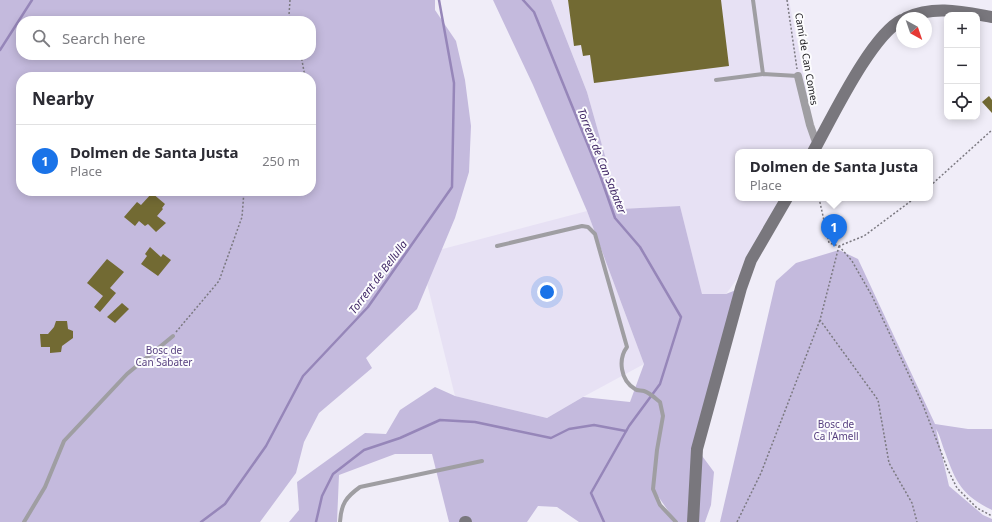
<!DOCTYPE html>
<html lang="en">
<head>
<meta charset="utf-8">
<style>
  body { margin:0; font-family:"Noto Sans",sans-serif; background:#f7f7f7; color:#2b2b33 }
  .controls { position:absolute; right:12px; top:12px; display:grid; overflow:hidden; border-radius:8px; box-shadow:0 2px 10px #0003 }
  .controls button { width:36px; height:36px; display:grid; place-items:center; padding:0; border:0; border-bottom:1px solid #e1e1e2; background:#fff; color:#2b2b33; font:20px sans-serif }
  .compass { position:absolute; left:896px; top:12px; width:36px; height:36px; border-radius:50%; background:#fff; box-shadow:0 2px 10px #0003; rotate:140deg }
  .you { position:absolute; left:547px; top:292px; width:14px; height:14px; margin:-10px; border:3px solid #fff; border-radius:50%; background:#1a73e8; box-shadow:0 0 0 6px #1a73e833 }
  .badge { display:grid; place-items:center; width:26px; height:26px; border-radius:50%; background:#1a73e8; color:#fff; font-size:13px; font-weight:700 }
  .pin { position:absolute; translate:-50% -33px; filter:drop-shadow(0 1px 2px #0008) }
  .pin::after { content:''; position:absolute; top:21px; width:14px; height:12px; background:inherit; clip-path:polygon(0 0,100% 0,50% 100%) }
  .popup { position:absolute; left:735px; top:149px; width:198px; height:52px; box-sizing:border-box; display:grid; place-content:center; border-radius:8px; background:#fff; filter:drop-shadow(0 1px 3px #0005); font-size:13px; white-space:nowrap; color:#7c7c81 }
  .popup b { font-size:15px; color:#2b2b33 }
  .popup::after { content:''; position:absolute; left:50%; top:100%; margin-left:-8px; border:8px solid transparent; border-top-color:#fff }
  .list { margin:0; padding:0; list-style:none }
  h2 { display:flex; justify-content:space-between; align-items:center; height:52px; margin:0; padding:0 16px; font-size:17px }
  h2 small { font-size:13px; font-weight:400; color:#7c7c81 }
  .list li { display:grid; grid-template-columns:26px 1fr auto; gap:12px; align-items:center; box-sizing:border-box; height:72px; padding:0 16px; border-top:1px solid #e1e1e2 }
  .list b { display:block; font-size:15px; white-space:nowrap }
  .list p { margin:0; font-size:13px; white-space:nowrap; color:#7c7c81 }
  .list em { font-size:13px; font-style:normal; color:#7c7c81 }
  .icon { flex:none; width:22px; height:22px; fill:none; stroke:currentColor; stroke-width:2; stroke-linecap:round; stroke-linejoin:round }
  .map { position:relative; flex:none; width:992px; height:522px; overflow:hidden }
  .search { position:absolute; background:#fff; box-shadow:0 2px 10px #0003; left:16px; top:16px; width:300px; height:44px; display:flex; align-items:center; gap:10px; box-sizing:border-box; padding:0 14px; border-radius:16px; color:#7c7c81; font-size:15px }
  .panel { position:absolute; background:#fff; box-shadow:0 2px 10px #0003; left:16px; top:72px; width:300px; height:124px; border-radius:16px }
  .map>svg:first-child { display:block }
  .built { fill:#e7e1f4 }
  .green { fill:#c4badd; fill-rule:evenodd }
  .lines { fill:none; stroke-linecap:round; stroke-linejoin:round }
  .stream { stroke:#9686b9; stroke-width:2.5 }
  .building { fill:#726a33 }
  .path { stroke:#7b7980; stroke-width:1.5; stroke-dasharray:2 2; stroke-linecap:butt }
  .lane { stroke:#9f9ea2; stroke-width:4 }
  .street { stroke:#9f9ea2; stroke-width:8 }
  .secondary { stroke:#79777d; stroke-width:12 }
  .labels { text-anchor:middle; stroke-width:4; stroke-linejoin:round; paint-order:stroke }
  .street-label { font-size:10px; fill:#19181c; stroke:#fcfcfe }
  .park-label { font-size:10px; fill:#563f7f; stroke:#fcfcfe }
  .water-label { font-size:11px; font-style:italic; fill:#402766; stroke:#fcfcfe }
</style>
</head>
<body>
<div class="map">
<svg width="992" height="522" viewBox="0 0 992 522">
  <rect width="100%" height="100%" fill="#f0edf8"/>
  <g class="built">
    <path d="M551 0H789L817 145 813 152H738V198H787L751 260 726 294H702L680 206 620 209 587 92Z"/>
    <path d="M587 211 644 364 583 397 547 418 455 396 420 255Z"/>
  </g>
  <g class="green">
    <path d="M0 0H435V10L456 41 465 80 471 126 469 172 455 218 417 309 366 358 372 368 319 413 304 442 296 473 260 522H0ZM21 21H311V55H21ZM21 77H311V191H21Z"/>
    <path d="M493 0H551L587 92 620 209 680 206 702 294H726L741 288 697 449 714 472 711 505 705 522H579L557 507 538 506 527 522H449L432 454H395L339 475 337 522H289L299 510 297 482 365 433 386 434 400 410 435 387 455 396 547 418 583 397 630 402 644 364 587 211 533 85ZM655 492 674 519 660 505Z"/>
    <path d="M839 250 858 259 935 424 968 429H992V510C962 495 956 483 945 452 942 445 940 435 936 429L949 486 983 515 992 519V522H720L776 281 796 263Z"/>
  </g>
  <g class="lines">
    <g class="stream">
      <path d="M523 0 534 12 600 175 615 218 640 247 681 317 660 384 629 426 591 493 604 522"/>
      <path d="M0 50 32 0"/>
      <path d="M201 522 225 504 266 446 303 376 368 307 452 187 454 83 439 0"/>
      <path d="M316 522 322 496 333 474 364 450 400 438 440 420 475 422 551 438 569 429 594 425 626 431"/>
    </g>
  </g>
  <g class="building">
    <path d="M568 0H721L729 66 594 83 590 55 583 56 581 45 574 46Z"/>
    <path d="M989 96 992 100V113L982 102Z"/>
    <path d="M152 193 165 204 162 208 163 209 157 216 166 223 156 232 148 224 145 226 139 221 135 226 124 217 137 202 141 205Z"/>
    <path d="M150 247 161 257 163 254 171 260 158 276 141 264 147 256 145 254Z"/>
    <path d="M107 259 124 272 110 288 116 293 100 312 94 307 103 296 87 283Z"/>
    <path d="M122 303 129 309 115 323 107 317Z"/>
    <path d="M56 321H67L68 329 73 331V338L62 346 61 352 50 353V347H41L40 334H48L54 327Z"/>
  </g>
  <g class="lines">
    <g class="path">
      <path d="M290 0 289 15 291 21"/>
      <path d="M787 0 797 69"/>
      <path d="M301 55 305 77"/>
      <path d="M930 186 992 130"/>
      <path d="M819 198 829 243 839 246 864 236 915 198"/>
      <path d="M839 246 852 261 872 296 923 405 948 470 957 488 977 508 992 516"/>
      <path d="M839 246 820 320 878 400 889 463 912 503 917 522"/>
      <path d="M176 332 219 281 242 217 244 191"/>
      <path d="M737 522 761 473 820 320"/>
    </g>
    <g class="lane">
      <path d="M753 0 763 74"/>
      <path d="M716 80 763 74 798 76"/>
      <path d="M497 246 582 226 588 227 595 234 627 347C618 359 620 380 635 389 637 391 641 390 644 391 650 393 655 398 660 402L663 416 657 450 653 489 660 505 676 522"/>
      <path d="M24 522 45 487 64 441 127 374 173 336"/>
      <path d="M340 522C341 504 346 497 360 487L482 461"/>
    </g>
    <path class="street" d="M798 76 810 125 817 145"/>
    <g class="secondary">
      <path d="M906 18C934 5 963 12 992 17"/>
      <path d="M813 152C831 120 871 35 902 20"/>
      <path d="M465 522H466"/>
      <path d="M693 522 697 449 741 288 751 260 787 198"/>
    </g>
  </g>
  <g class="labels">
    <g class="street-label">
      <text transform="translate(807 59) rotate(80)" y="4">Camí de Can Comes</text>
    </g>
    <g class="park-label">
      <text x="164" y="354">Bosc de<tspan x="164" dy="12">Can Sabater</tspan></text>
      <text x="836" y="428">Bosc de<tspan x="836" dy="12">Ca l'Amell</tspan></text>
    </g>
    <g class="water-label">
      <text transform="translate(602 161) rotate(68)" y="4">Torrent de Can Sabater</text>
      <text transform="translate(378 277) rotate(-53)" y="4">Torrent de Bellulla</text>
    </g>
  </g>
</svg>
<div class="controls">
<button>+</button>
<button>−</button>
<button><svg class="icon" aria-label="locate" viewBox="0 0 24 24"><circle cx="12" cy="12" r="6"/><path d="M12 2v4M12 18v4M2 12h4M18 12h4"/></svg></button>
</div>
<svg class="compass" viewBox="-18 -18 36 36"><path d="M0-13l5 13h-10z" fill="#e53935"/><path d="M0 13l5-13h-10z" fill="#7c7c81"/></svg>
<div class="you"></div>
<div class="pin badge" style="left:834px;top:247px">1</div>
<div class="popup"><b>Dolmen de Santa Justa</b>Place</div>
<div class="search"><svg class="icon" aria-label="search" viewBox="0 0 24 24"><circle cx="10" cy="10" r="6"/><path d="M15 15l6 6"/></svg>Search here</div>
<section class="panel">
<h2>Nearby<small></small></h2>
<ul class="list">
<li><span class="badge">1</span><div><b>Dolmen de Santa Justa</b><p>Place</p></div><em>250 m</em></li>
</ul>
</section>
</div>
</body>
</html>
